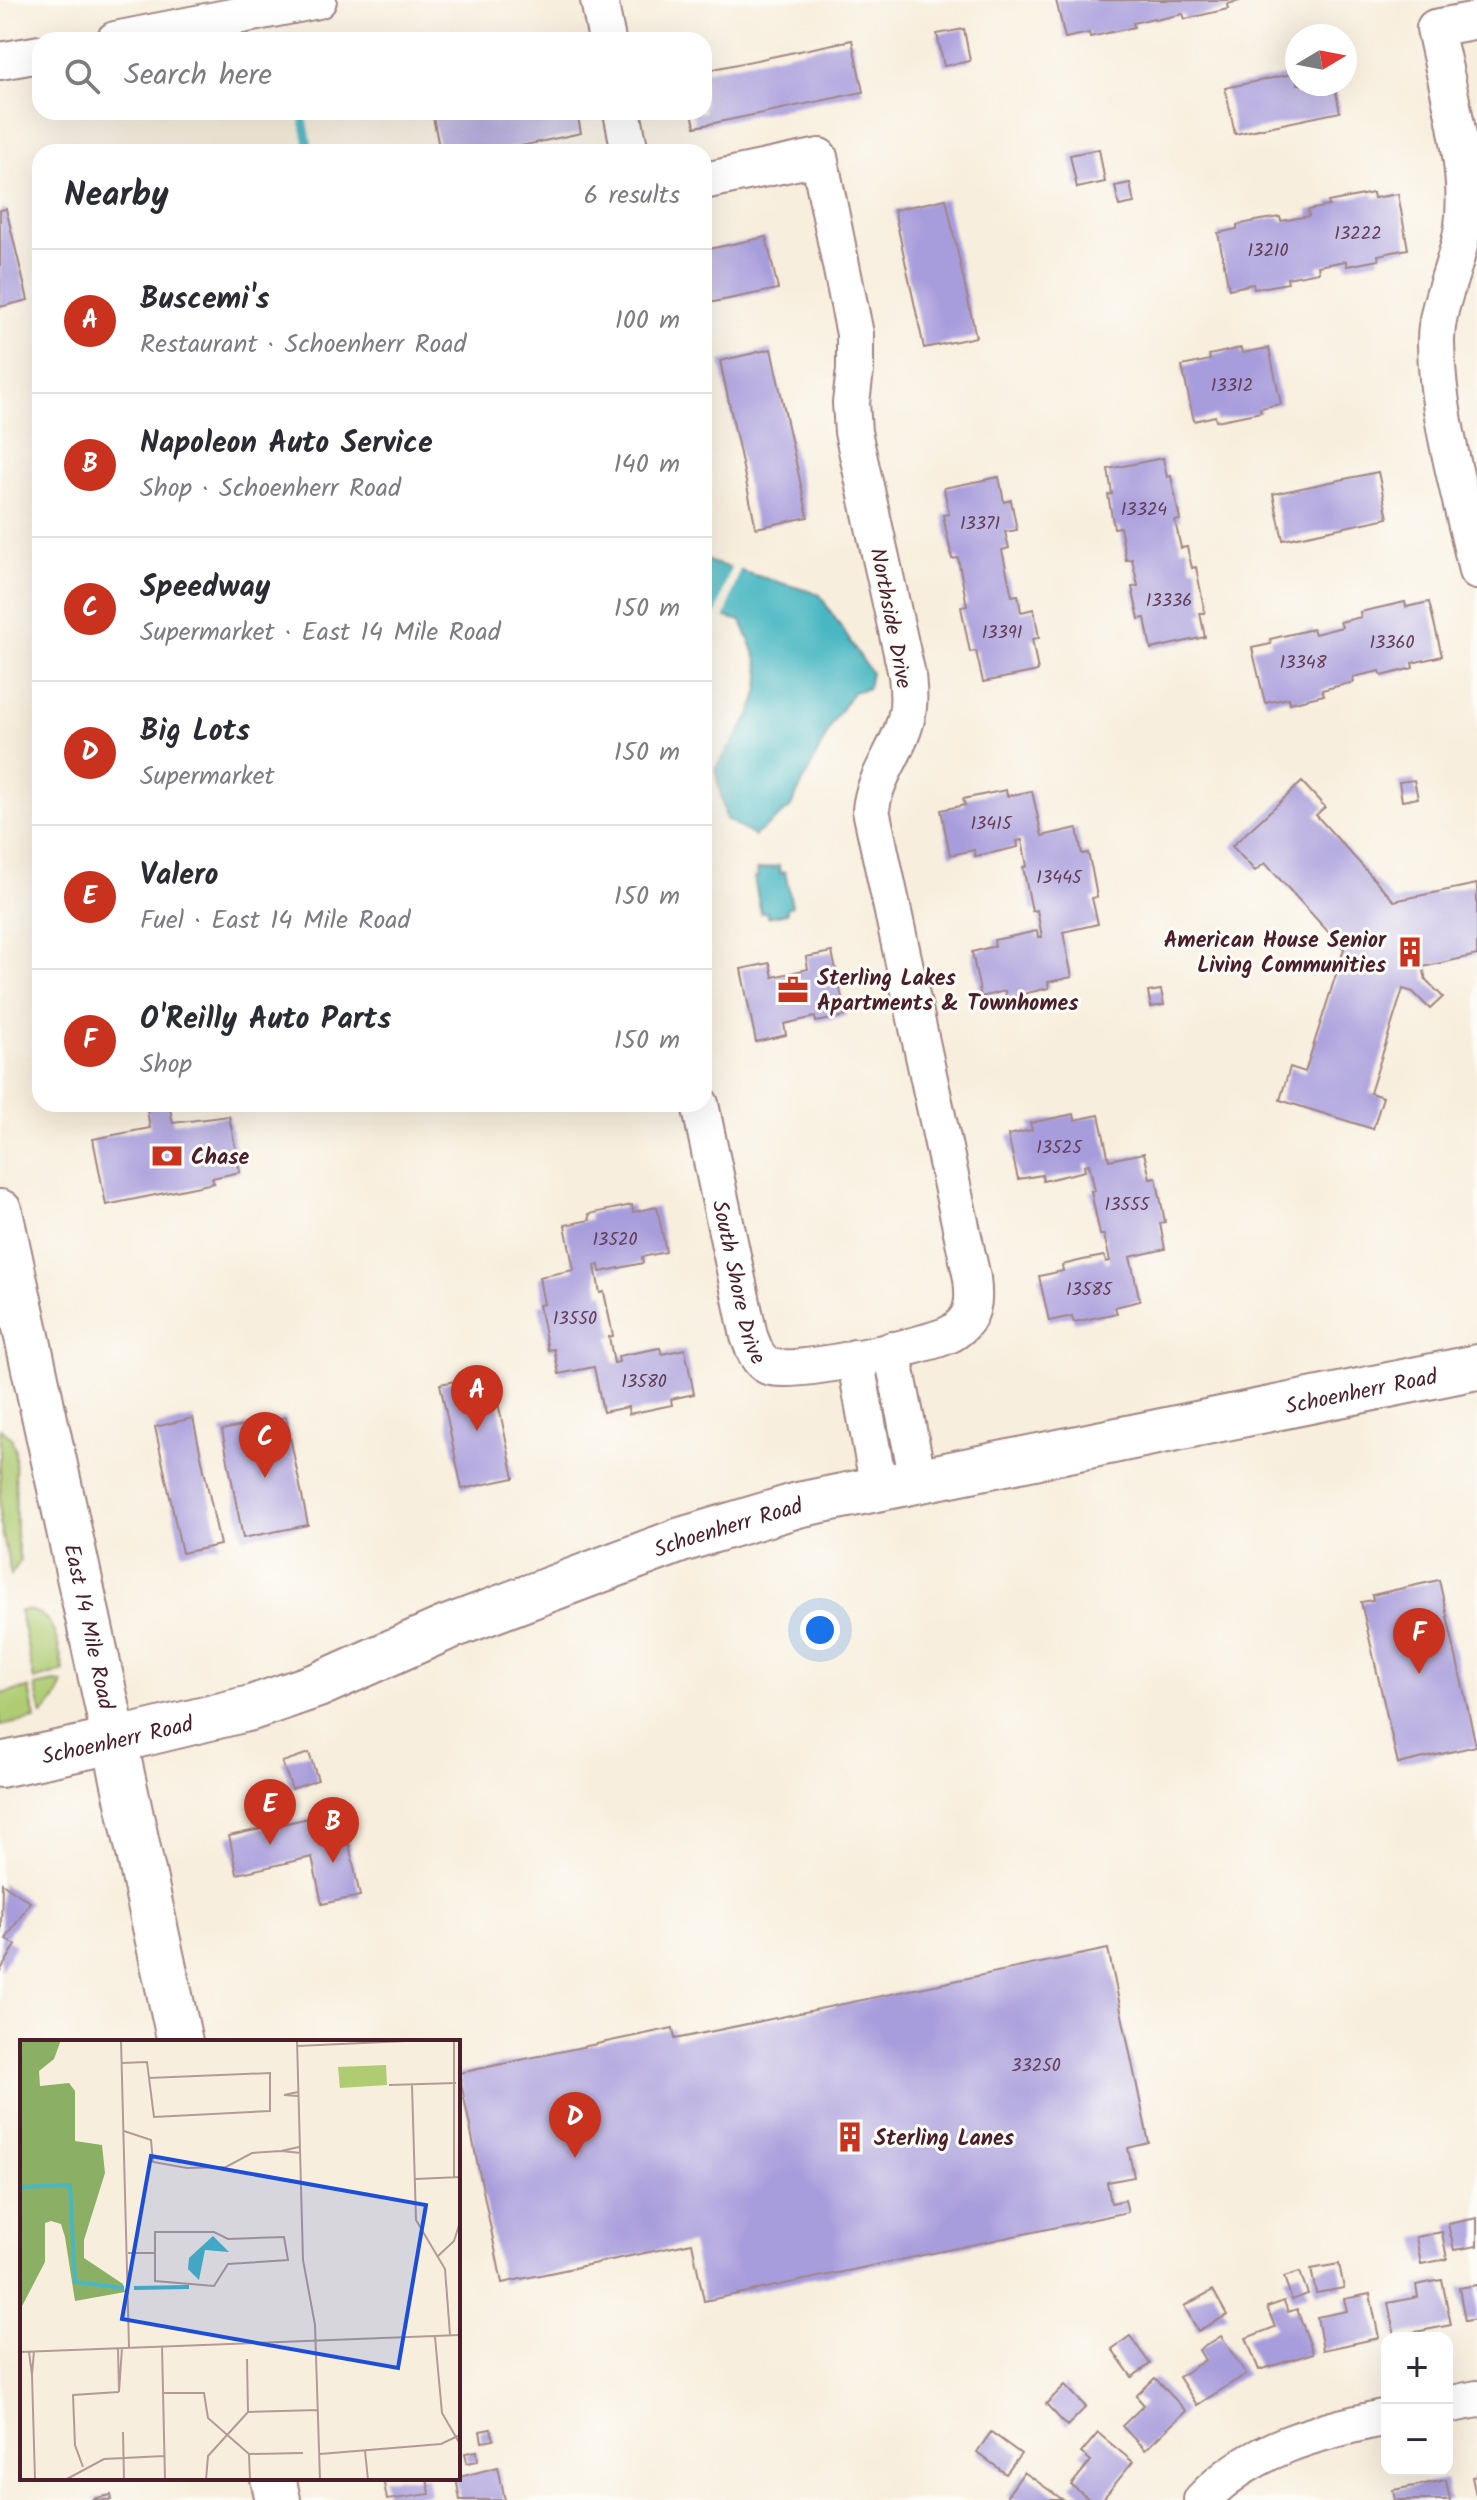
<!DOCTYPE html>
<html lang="en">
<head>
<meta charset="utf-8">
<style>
  body { margin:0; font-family:Kalam,sans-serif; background:#f2f2f3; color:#2b2b33 }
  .controls { position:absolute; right:24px; bottom:24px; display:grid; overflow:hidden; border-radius:16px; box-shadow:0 8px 32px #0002 }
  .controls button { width:72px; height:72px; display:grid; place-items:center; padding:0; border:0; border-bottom:2px solid #e1e1e2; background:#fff; color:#2b2b33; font:40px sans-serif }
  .compass { position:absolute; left:1285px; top:24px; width:72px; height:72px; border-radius:50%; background:#fff; box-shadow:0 8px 32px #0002; rotate:80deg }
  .you { position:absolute; left:820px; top:1630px; width:28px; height:28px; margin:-20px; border:6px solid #fff; border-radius:50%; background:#1a73e8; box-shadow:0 0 0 12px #1a73e833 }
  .badge { display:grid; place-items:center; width:52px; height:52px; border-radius:50%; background:#c8321e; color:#fff; font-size:26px; font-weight:700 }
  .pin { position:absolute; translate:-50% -66px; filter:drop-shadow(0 2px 4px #0008) }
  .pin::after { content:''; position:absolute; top:42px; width:28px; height:24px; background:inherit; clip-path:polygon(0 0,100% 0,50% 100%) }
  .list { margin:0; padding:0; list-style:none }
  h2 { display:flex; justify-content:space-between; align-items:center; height:104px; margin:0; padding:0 32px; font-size:34px }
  h2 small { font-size:26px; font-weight:400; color:#7c7c81 }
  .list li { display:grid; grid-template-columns:52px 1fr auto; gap:24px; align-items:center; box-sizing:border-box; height:144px; padding:0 32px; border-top:2px solid #e1e1e2 }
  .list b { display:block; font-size:30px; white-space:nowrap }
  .list p { margin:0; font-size:26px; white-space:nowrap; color:#7c7c81 }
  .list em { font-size:26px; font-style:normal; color:#7c7c81 }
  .icon { flex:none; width:44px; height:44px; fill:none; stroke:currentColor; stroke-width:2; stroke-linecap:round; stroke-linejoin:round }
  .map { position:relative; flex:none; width:1477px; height:2500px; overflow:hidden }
  .search { position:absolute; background:#fff; box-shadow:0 8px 32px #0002; left:32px; top:32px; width:680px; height:88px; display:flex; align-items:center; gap:20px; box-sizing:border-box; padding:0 28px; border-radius:24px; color:#7c7c81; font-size:30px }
  .panel { position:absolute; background:#fff; box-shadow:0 8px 32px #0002; left:32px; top:144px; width:680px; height:968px; border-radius:24px }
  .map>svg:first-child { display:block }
  .green { fill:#afcc73; stroke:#7c764f; stroke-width:2 }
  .water { fill:#48b7c2; stroke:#496b76; stroke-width:2 }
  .pier { fill:#f8eedd }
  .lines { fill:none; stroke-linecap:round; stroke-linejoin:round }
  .stream { stroke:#48b7c2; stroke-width:8 }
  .building { fill:#a89ddc }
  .minor-casing { stroke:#a18684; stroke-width:40 }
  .major-casing { stroke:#a18684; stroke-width:48 }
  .minor { stroke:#fff; stroke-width:36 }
  .major { stroke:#fff; stroke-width:44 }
  .labels { text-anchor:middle; stroke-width:6; stroke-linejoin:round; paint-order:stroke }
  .number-label { font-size:18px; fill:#623e57 }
  .street-label { font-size:22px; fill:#4a1f2b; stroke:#fdfcf7 }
  .poi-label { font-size:22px; font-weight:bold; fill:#4a1f2b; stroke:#fdfcf7; text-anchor:start }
  .inset-river { fill:none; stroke:#48b7c2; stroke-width:4 }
  .inset-road { fill:none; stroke:#b29b96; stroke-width:2 }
  .view { fill:#1d4ed8; fill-opacity:0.15; stroke:#1d4ed8; stroke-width:4 }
  .inset-edge { fill:none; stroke:#4a1f2b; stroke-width:4 }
</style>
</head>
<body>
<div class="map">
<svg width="1477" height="2500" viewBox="0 0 1477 2500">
  <rect width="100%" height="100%" fill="#fdfcf7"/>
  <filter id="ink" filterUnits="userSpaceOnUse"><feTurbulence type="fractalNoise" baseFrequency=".0125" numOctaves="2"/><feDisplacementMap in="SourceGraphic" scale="16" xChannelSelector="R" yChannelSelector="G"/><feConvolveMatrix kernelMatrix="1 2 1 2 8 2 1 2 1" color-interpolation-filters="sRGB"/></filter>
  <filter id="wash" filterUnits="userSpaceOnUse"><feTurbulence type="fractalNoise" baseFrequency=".006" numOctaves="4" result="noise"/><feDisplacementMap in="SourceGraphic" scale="32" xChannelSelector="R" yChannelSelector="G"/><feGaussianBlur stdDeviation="1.8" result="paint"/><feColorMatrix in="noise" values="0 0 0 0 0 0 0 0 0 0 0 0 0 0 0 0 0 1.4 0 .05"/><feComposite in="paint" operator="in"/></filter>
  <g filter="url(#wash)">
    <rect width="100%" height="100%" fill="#f8eedd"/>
    <g class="green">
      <path d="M0 1429 11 1437 15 1450 16 1535 20 1561 11 1575 0 1522Z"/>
      <path d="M26 1610C58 1614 57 1646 64 1671L34 1680 20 1611Z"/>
      <path d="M54 1682 63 1683C59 1696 52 1706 42 1715L35 1686Z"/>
      <path d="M29 1688 35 1719 0 1726V1694Z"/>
    </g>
    <g class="water">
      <path d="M704 556 710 562 819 594 871 673 868 688 853 692 834 720 790 808 754 836 726 819 715 769C734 741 766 703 759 667 756 652 746 635 741 621L704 611Z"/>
      <path d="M779 866 780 873 785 872 792 906 787 908V913L768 917 767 912 761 913 754 878 758 877 757 870Z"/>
    </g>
    <path class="pier" d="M732 563 741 566 724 620 715 618Z"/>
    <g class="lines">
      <path class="stream" d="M302 112 310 152"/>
    </g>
    <g id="blocks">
      <g class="building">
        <path d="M1056 0H1240V1L1227 4 1228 9 1185 19 1183 14 1155 20 1154 18 1133 23 1134 27 1090 37 1089 33 1065 38Z"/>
        <path d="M964 29 970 61 944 66 937 34Z"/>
        <path d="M852 40 863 92 695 127 692 112H704V71Z"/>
        <path d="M1297 73V84H1334L1340 112 1235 134 1225 88Z"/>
        <path d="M432 112H577L581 133 493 152H440Z"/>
        <path d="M1099 149 1105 182 1077 188 1070 155Z"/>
        <path d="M1130 183 1134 203 1119 206 1115 186Z"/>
        <path d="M1373 193 1374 198 1398 194 1408 249 1378 255 1379 260 1347 266 1346 261 1318 266 1319 272 1287 278 1288 283 1254 289 1253 284 1229 289 1218 233 1237 229V225L1260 220 1280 217 1281 221 1309 216 1308 210 1329 206 1328 202Z"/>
        <path d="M946 199 976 337 924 348 894 210Z"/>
        <path d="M6 209 28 300 0 307V210Z"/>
        <path d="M766 237 778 289 704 304V250Z"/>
        <path d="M1241 348 1242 353 1269 348 1281 404 1260 408 1261 412 1216 421 1215 416 1194 421 1182 366 1210 360 1209 355Z"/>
        <path d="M771 349 808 517 756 528 720 361Z"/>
        <path d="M1163 458 1167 477 1171 476 1180 520 1175 521 1181 548 1187 547 1192 568 1196 567 1205 613H1200L1205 637 1151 649 1145 618 1139 619 1132 587 1138 586 1132 559 1126 560 1120 527 1114 528 1108 495 1112 494 1108 469Z"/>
        <path d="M1378 472 1388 518 1283 540 1273 494Z"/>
        <path d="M999 477 1004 502 1011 500 1017 530 1005 532 1009 548 1002 550 1012 596 1018 595 1021 612 1034 609 1039 638 1032 639 1038 671 983 682 976 651 970 652 961 607 967 606 958 558 952 559 943 515 949 514 944 488Z"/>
        <path d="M1405 602 1406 607 1429 602 1442 656 1412 663 1413 668 1382 676 1380 671 1353 677 1354 682 1322 690 1324 695 1290 703 1289 698 1265 703 1252 648 1271 644 1270 639 1313 629 1315 634 1342 627 1340 622 1361 617 1360 612Z"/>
        <path d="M1414 780 1418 798 1402 801 1399 782Z"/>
        <path d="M1302 782 1325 807 1316 815 1394 901 1477 884V955L1423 967 1426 980 1443 997 1430 1009 1413 992 1403 989 1370 1093 1383 1097 1373 1129 1280 1100 1290 1067 1305 1072 1344 949 1265 863 1255 871 1232 846Z"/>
        <path d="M1006 790 1007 796 1032 791 1042 836 1077 828 1082 854 1088 853 1092 870 1097 897 1092 898 1098 924 1063 932 1072 977 1048 982 1049 988 1027 993 1006 998 1005 991 981 997 972 952 995 946 994 940 1014 936 1037 931 1038 937H1042L1037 910 1032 911 1023 867 1027 866 1022 840 1017 841 1018 847 996 852 975 856 974 850 950 855 941 810 965 805 963 799Z"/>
        <path d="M832 952 846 1016 816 1022 815 1017 784 1024 786 1035 756 1042 741 969 770 963 773 977 808 969 806 957Z"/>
        <path d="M1161 990 1164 1005 1151 1007 1148 992Z"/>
        <path d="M146 1104H169L173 1123 229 1116 240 1172 212 1178 214 1183 106 1205 93 1139 150 1128Z"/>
        <path d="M1074 1114 1075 1120 1099 1115 1109 1160 1144 1153 1150 1178 1156 1177 1165 1222 1160 1223 1165 1249 1130 1257 1140 1301 1115 1307 1117 1313 1074 1322 1072 1316 1049 1321 1039 1276 1063 1271 1062 1265 1083 1260 1104 1256 1106 1262 1110 1261 1104 1235H1100L1091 1191H1095L1089 1164 1084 1165 1085 1171 1043 1181 1042 1175 1018 1179 1008 1135 1032 1130 1030 1123Z"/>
        <path d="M632 1205 633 1212 657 1207 666 1252 642 1257 643 1263 600 1272 599 1265 595 1266 600 1293 604 1292 613 1336 609 1337 614 1363 619 1362 618 1356 660 1348 662 1354 685 1349 694 1394 671 1399 672 1405 629 1414 628 1407 603 1412 594 1367 559 1374 554 1349 548 1350 539 1305 544 1304 539 1277 574 1270 565 1225 590 1220 589 1214Z"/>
        <path d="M492 1374 514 1478 462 1489 440 1384Z"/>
        <path d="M286 1417 308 1525 243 1538 222 1430Z"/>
        <path d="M193 1418 220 1545 182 1553 155 1427Z"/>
        <path d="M1439 1580 1476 1746 1398 1764 1361 1602 1373 1600 1372 1595Z"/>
        <path d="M309 1753 318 1780 292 1789 282 1762Z"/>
        <path d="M336 1814 337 1817 343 1816 360 1896 322 1904 312 1857 237 1874 229 1836 309 1818 311 1829 320 1827 318 1818Z"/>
        <path d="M2 1883 30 1902 6 1939 16 1945 0 1971Z"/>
        <path d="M1108 1949 1149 2143 1128 2148 1134 2177 1107 2182 1111 2203 1125 2200 1128 2212 704 2301 692 2243 502 2283 459 2073 673 2028 675 2039Z"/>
        <path d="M1477 2218V2246L1454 2250 1448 2224Z"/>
        <path d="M1442 2232 1447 2259 1421 2264 1416 2237Z"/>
        <path d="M1339 2264 1344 2288 1316 2293 1311 2269Z"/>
        <path d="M1300 2272 1308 2294 1292 2300 1284 2277Z"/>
        <path d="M1442 2280 1451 2325 1395 2336 1388 2303 1418 2297 1416 2285Z"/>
        <path d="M1477 2285V2319L1465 2321 1459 2288Z"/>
        <path d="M1213 2290 1227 2315 1198 2331 1184 2306Z"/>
        <path d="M1370 2294 1379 2338 1323 2350 1317 2317 1347 2311 1344 2299Z"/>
        <path d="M1284 2301 1288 2312 1297 2309 1313 2353 1259 2370 1246 2338 1275 2327 1267 2307Z"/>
        <path d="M1130 2336 1150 2364 1132 2377 1112 2349Z"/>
        <path d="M1221 2336 1246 2374 1197 2405 1179 2377 1205 2360 1199 2350Z"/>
        <path d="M1155 2378 1186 2411 1145 2450 1122 2426 1144 2405 1136 2396Z"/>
        <path d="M1065 2385 1086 2407 1067 2426 1046 2404Z"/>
        <path d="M491 2429 494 2440 482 2442 480 2431Z"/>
        <path d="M991 2432 1021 2454 1006 2474 977 2452Z"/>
        <path d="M1098 2433 1133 2462 1102 2500H1090L1071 2485 1091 2461 1081 2453Z"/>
        <path d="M477 2451 478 2461 467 2463 465 2453Z"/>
        <path d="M498 2467 505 2500H460L456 2478Z"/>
        <path d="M1024 2472 1063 2500H1013L1007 2496Z"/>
        <path d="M1477 2476V2495H1476L1472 2477Z"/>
        <path d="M383 2478H427L430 2494 387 2500Z"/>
        <path d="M1446 2480 1450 2500H1395L1393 2490Z"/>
        <path d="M111 2495 112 2500H92V2499Z"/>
      </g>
    </g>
  </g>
  <g filter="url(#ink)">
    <use href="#blocks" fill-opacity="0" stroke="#a18684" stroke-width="2"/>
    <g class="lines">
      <g class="minor-casing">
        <g id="minor">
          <path d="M599 0 607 40"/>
          <path d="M1477 20 1435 28C1447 87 1471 168 1463 226 1458 266 1435 304 1436 344 1437 421 1462 497 1477 571"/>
          <path d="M115 40 318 0"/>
          <path d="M0 61 40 54"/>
          <path d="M622 112 630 152"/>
          <path id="s1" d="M700 1104 749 1336C753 1346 757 1361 768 1366 789 1377 923 1346 948 1335 953 1333 959 1328 963 1324 975 1311 974 1295 972 1278L871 810C874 775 901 748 907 714 910 701 908 687 907 675L853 432 851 403 855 370V334L819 157 704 181"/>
          <path d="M892 1350 918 1480"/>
          <path d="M855 1358 879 1488"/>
          <path d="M1447 2405 1477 2399"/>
          <path d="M1202 2500C1250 2448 1320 2431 1387 2417"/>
        </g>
      </g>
      <g class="major-casing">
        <g id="major">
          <path id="s2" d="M0 1212 180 2042"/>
          <path id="s3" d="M0 1765 114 1741 251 1708 318 1685 444 1629 681 1540 798 1505 1477 1367"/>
          <path d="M273 2478 278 2500"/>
        </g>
      </g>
      <use href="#minor" class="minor"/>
      <use href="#major" class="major"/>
    </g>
  </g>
  <defs>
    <g id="building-bare" transform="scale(2.4)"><path d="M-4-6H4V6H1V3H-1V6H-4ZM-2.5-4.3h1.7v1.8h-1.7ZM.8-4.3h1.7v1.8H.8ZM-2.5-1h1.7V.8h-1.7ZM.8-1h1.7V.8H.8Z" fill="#c8321e" stroke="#fdfcf7" stroke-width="2.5" paint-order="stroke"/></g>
    <g id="office-bare" transform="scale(2.4)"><path d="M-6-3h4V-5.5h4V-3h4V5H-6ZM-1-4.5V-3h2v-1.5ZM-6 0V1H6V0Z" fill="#c8321e" stroke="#fdfcf7" stroke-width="2.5" paint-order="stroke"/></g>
    <g id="bank-bare" transform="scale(2.4)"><path d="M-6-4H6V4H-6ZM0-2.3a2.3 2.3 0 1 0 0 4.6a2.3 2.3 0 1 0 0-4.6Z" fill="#c8321e" stroke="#fdfcf7" stroke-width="2.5" paint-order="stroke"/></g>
  </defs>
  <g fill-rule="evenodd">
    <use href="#building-bare" x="1410" y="952"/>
    <use href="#office-bare" x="793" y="990"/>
    <use href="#bank-bare" x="167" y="1156"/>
    <use href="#building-bare" x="850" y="2137"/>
  </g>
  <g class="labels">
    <g class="number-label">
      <text x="1358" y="239">13222</text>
      <text x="1268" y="256">13210</text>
      <text x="1232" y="391">13312</text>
      <text x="1144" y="515">13324</text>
      <text x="980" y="529">13371</text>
      <text x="1169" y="606">13336</text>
      <text x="1002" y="638">13391</text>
      <text x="1392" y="648">13360</text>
      <text x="1303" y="668">13348</text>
      <text x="991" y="829">13415</text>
      <text x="1059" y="883">13445</text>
      <text x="1059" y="1153">13525</text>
      <text x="1127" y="1210">13555</text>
      <text x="615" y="1245">13520</text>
      <text x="1089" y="1295">13585</text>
      <text x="575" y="1324">13550</text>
      <text x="644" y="1387">13580</text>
      <text x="1036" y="2071">33250</text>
    </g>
    <g class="street-label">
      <text transform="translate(892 618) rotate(79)" y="8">Northside Drive</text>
      <text dy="8" stroke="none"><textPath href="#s1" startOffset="182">South Shore Drive</textPath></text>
      <text dy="8" stroke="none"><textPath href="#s3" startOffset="1416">Schoenherr Road</textPath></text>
      <text dy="8" stroke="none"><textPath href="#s3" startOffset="768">Schoenherr Road</textPath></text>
      <text dy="8" stroke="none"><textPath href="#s2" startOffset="424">East 14 Mile Road</textPath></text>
      <text dy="8" stroke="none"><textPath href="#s3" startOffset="120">Schoenherr Road</textPath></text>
    </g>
    <g class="poi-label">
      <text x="1386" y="947" text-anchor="end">American House Senior<tspan x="1386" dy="25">Living Communities</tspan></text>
      <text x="817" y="985">Sterling Lakes<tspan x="817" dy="25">Apartments &amp; Townhomes</tspan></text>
      <text x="191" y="1164">Chase</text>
      <text x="874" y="2145">Sterling Lanes</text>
    </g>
  </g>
  <g transform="translate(20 2040)">
    <rect width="440" height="440" fill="#f8eedd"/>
    <path d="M366 25 367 45 320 48 318 27Z" fill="#afcc73"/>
    <path d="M0 0H41L34 19 19 31 20 46 49 43 55 51V101L82 105 85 133 64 200V218L103 244 105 252 55 261 45 197 41 184 31 181 25 183V222L0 270Z" fill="#8bb065"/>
    <path d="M193 196 209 212 185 210 179 240 168 229 169 218Z" fill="#48b7c2"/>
    <path class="inset-river" d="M0 147 50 145 55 242 104 248M114 248 169 247"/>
    <path class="inset-road" d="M101 0 109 307M277 0 283 220 295 285 300 440M434 0V138M277 6 409 0M102 23 127 22 129 38 250 33V71L134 77 129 38M369 45 436 43M392 45 396 180 425 229 430 295M278 52 264 55 278 56M104 91 131 100 133 122 167 128 206 127 232 113 261 111M279 107 261 111 281 113M395 139 440 137M135 192H194L208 199 264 197 268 220 208 224 194 246 135 241ZM108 213H135M418 216 434 201 440 182M415 297 422 373 440 404M142 306 145 440M98 309 99 352M0 312 440 295M9 312 12 335 14 311M12 335 15 440M99 352 102 308M143 353H184L188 378 229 414 230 440M228 372 298 370M103 392 104 440M345 411 348 440M229 414 283 413M300 414 421 404 440 395M63 427 55 405 53 355 99 352M45 440 84 419 144 416M186 440 188 416 228 372 227 319"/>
    <path class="view" d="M131 116 406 165 378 328 102 279Z"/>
    <rect width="440" height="440" class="inset-edge"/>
  </g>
</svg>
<div class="controls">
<button>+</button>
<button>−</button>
</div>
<svg class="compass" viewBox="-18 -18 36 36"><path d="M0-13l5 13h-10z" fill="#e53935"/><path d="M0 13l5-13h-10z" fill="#7c7c81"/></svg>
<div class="you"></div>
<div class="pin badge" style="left:477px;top:1431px">A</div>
<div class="pin badge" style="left:333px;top:1863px">B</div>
<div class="pin badge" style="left:265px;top:1478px">C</div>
<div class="pin badge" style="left:575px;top:2158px">D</div>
<div class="pin badge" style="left:270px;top:1845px">E</div>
<div class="pin badge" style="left:1419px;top:1674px">F</div>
<div class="search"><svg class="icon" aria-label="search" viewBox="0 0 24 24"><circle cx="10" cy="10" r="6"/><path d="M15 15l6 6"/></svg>Search here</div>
<section class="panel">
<h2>Nearby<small>6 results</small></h2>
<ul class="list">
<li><span class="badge">A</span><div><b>Buscemi's</b><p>Restaurant · Schoenherr Road</p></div><em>100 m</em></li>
<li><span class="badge">B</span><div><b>Napoleon Auto Service</b><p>Shop · Schoenherr Road</p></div><em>140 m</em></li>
<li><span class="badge">C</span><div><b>Speedway</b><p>Supermarket · East 14 Mile Road</p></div><em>150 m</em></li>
<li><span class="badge">D</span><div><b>Big Lots</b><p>Supermarket</p></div><em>150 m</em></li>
<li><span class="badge">E</span><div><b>Valero</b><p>Fuel · East 14 Mile Road</p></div><em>150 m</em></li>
<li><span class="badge">F</span><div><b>O'Reilly Auto Parts</b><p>Shop</p></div><em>150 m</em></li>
</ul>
</section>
</div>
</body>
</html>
